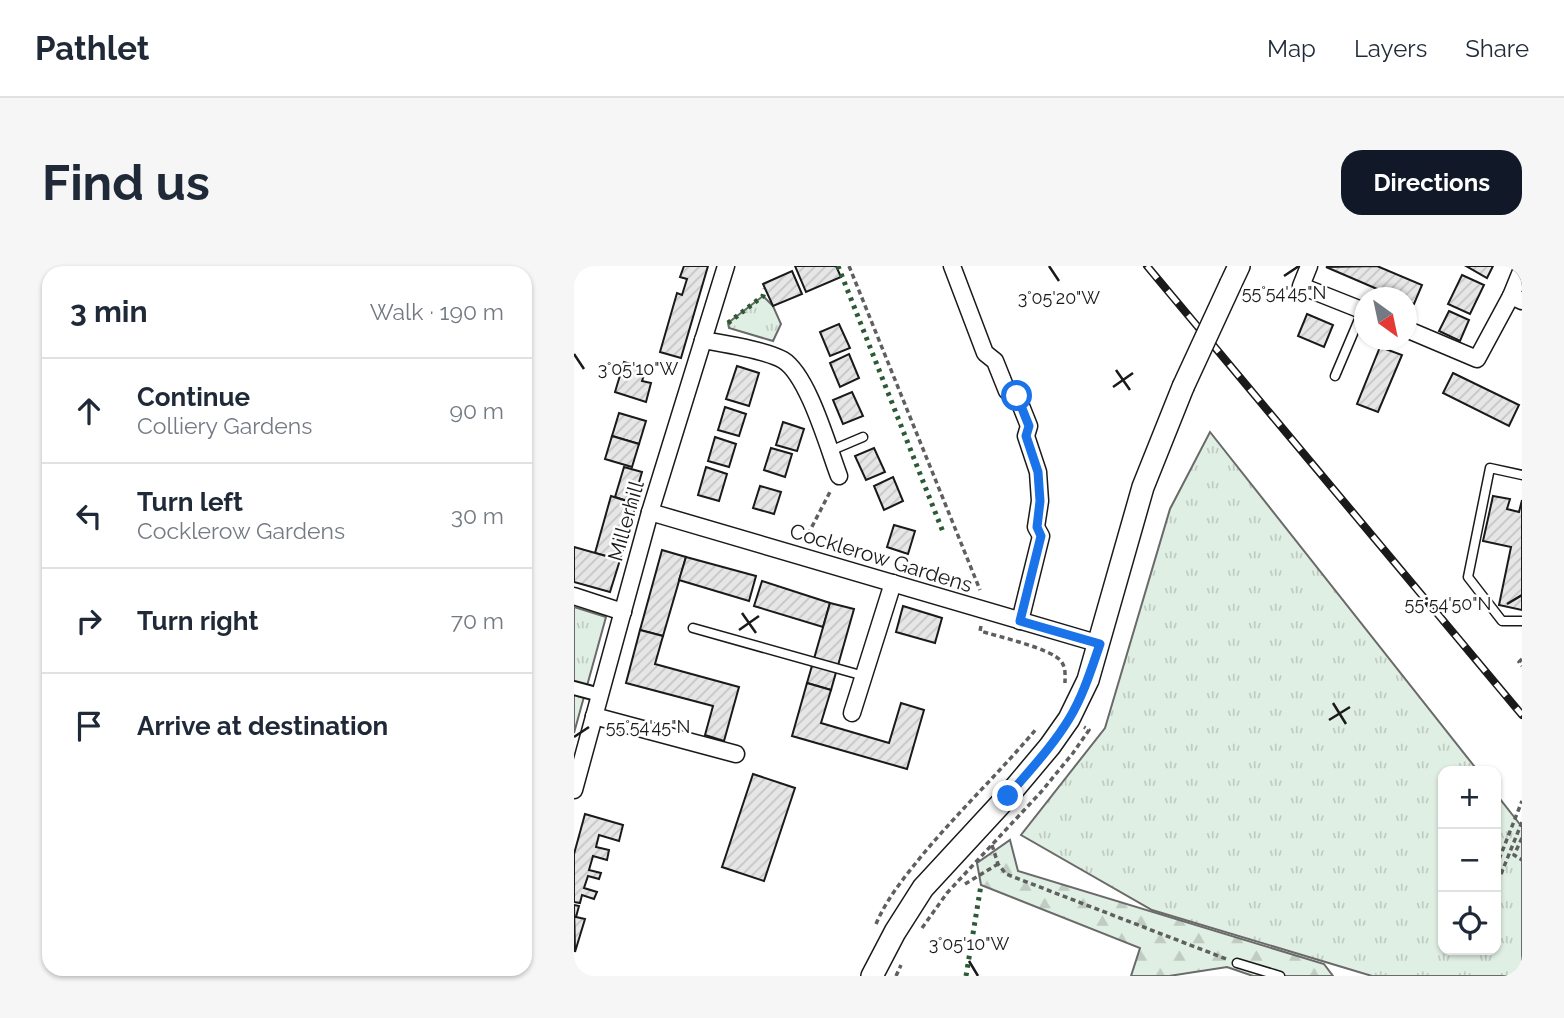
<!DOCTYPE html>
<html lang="en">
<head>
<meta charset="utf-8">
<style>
  body { margin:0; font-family:Raleway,sans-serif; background:#f6f6f7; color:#1f2937 }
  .controls { position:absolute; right:21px; bottom:21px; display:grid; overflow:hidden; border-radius:14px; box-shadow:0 2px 5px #0004 }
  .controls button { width:63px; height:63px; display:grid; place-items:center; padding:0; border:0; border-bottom:2px solid #e0e1e3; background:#fff; color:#1f2937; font:35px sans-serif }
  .compass { position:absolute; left:780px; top:21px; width:63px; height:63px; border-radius:50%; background:#fff; box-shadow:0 2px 5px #0004; rotate:147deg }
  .stop { position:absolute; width:21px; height:21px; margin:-16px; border:5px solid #1a73e8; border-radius:50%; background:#fff }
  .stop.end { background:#1a73e8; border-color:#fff; box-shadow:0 2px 7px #0008 }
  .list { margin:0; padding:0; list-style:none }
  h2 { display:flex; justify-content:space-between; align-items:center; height:91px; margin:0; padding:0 28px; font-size:30px }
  h2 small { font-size:23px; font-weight:400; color:#747a83 }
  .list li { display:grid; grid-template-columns:46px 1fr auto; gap:21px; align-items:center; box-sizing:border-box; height:105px; padding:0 28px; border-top:2px solid #e0e1e3 }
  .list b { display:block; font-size:26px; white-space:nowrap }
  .list p { margin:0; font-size:23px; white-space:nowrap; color:#747a83 }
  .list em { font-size:23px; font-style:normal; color:#747a83 }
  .icon { flex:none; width:38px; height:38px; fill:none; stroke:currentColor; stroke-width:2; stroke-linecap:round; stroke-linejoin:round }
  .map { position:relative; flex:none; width:948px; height:710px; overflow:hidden; border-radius:21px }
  header { display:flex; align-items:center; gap:42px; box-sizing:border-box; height:98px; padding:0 35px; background:#fff; border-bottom:2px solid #e0e1e3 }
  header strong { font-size:33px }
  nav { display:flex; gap:38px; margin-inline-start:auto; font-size:24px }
  .intro { display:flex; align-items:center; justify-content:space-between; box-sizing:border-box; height:168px; padding:0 42px }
  h1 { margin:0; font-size:49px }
  .button { padding:18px 32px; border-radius:21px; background:#111827; color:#fff; font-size:24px; font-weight:700 }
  main { display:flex; gap:42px; padding:0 42px }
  aside { flex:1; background:#fff; border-radius:21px; box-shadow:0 2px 5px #0004 }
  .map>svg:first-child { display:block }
  .grass { fill:url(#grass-tufts); stroke:#6a6a6a; stroke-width:2 }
  .forest { fill:url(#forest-firs); stroke:#6a6a6a; stroke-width:2 }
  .building { fill:url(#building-hatch); stroke:#1a1a1a; stroke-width:2 }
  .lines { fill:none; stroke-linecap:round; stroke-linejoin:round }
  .service-casing { stroke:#1a1a1a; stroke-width:11 }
  .pedestrian-casing { stroke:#1a1a1a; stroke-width:16 }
  .minor-casing { stroke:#1a1a1a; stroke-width:19 }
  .secondary-casing { stroke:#1a1a1a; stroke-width:24 }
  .path { stroke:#5f5f5f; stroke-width:3.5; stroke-dasharray:5 3.5; stroke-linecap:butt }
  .service { stroke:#fff; stroke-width:8 }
  .pedestrian { stroke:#fff; stroke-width:12 }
  .minor { stroke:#fff; stroke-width:16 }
  .secondary { stroke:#fff; stroke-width:21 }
  .rail-casing { stroke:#1a1a1a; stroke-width:8 }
  .rail { stroke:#fff; stroke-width:5; stroke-dasharray:16; stroke-linecap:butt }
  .secondary-bridge-casing { stroke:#1a1a1a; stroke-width:24; stroke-linecap:butt }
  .secondary-bridge { stroke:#fff; stroke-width:21 }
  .hedge { stroke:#2b5a34; stroke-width:5; stroke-dasharray:3.5 5; stroke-linecap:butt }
  .route { stroke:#1a73e8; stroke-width:9 }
  .ticks { fill:none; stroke:#1a1a1a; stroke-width:2.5 }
  .labels { text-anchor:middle; stroke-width:5; stroke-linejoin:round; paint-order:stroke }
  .street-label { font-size:21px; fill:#1a1a1a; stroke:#fff }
  .ticks-label { font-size:18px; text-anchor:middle; fill:#1a1a1a; stroke:#fff; stroke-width:5; stroke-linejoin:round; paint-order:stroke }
</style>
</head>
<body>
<header>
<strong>Pathlet</strong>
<nav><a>Map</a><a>Layers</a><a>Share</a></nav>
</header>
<div class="intro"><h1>Find us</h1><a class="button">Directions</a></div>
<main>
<aside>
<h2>3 min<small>Walk · 190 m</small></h2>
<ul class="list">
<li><svg class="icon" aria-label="ahead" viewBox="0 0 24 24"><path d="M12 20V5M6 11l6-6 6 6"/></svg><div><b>Continue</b><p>Colliery Gardens</p></div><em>90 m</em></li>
<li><svg class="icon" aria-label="left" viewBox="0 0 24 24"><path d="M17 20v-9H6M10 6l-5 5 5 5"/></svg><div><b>Turn left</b><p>Cocklerow Gardens</p></div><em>30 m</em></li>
<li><svg class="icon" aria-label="right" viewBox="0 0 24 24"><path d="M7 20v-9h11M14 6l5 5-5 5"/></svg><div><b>Turn right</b></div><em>70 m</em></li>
<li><svg class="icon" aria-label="arrive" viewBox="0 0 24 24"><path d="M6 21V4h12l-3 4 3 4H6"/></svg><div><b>Arrive at destination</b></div></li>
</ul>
</aside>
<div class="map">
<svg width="948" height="710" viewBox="0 0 948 710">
  <defs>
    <pattern id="grass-tufts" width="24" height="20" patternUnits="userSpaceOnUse" patternTransform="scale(1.75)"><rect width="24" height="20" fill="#e0efe3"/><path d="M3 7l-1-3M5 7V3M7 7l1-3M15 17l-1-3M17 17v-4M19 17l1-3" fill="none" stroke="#c0ccc2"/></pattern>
    <pattern id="forest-firs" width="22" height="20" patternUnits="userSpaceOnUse" patternTransform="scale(1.75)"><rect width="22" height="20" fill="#e0efe3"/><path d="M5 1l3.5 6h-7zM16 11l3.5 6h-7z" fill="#c0ccc2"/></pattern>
    <pattern id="building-hatch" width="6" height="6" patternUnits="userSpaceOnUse" patternTransform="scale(1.75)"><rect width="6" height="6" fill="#e6e6e6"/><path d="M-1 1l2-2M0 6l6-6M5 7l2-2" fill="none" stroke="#c5c5c5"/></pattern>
  </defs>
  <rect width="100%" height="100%" fill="#fff"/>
  <g class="grass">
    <path d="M189 30 199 40 207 58 199 75 155 62 154 57Z"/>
    <path d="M636 166 904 505H869V684H922V528L948 561V710H798L578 644 447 569 531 462 596 243Z"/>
    <path d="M0 341 32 351 0 467Z"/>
  </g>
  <path class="forest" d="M436 574 444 605 750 698 759 710H679L653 701 595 710H557L566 682 407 619 403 597Z"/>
  <g class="building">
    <path d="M110 0H134L107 92 86 86 103 27 108 29 113 13 106 11Z"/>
    <path d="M221 0H262L267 11 232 26Z"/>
    <path d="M803 0 848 19 840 38 832 35V32H824L752 1Z"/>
    <path d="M892 0H919L913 12Z"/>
    <path d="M218 5 228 28 199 40 189 18Z"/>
    <path d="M888 9 910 19 896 48 874 38Z"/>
    <path d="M875 45 895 54 886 75 865 65Z"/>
    <path d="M733 48 759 59 750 81 724 70Z"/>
    <path d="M265 58 276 82 256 90 246 66Z"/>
    <path d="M806 81 828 89 804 146 783 138Z"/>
    <path d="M275 88 285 112 266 121 256 97Z"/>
    <path d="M50 96 72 103 68 115 77 117 72 136 41 126Z"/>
    <path d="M163 100 185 107 175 140 152 133Z"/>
    <path d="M879 107 945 139 935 160 869 127Z"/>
    <path d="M278 126 289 150 269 158 259 134Z"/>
    <path d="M151 141 172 148 165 170 144 164Z"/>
    <path d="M45 147 72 155 65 178 38 170Z"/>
    <path d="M209 156 230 163 223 185 202 179Z"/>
    <path d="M38 170 65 178 58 201 31 193Z"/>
    <path d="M141 171 162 178 155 201 134 195Z"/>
    <path d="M197 182 218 188 211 211 190 204Z"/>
    <path d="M300 182 311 206 292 214 281 190Z"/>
    <path d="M50 201 68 206 59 237 41 231Z"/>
    <path d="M132 201 153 208 145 235 124 229Z"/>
    <path d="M319 211 329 235 310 244 300 220Z"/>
    <path d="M186 220 207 226 200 248 179 242Z"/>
    <path d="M37 230 62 238 46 294 21 287Z"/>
    <path d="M919 230 936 233 933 243 945 246 948 234V344L925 339 937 281 909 275Z"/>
    <path d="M320 259 341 265 334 288 313 281Z"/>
    <path d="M0 281 46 294 36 326 0 316Z"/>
    <path d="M88 284 112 291 89 370 66 364Z"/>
    <path d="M112 291 182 310 175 335 105 314Z"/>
    <path d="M188 315 256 337 249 361 180 340Z"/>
    <path d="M256 337 280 343 257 424 233 417Z"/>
    <path d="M329 340 368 352 361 377 322 366Z"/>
    <path d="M66 364 89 370 81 398 165 421 150 475 131 469 139 440 52 417Z"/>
    <path d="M233 417 257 424 247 457 315 477 327 437 350 444 333 503 218 470Z"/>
    <path d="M179 508 221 522 190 615 148 601Z"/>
    <path d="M11 548 49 559 45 575 25 569 22 581 35 584 33 594 19 590 15 604 27 607 25 613 14 610 10 622 23 626 20 633 8 629 6 637 0 636V588Z"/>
    <path d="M0 639 5 640 2 651 11 653 1 686Z"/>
  </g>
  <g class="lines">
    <g class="service-casing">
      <g id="service">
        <path d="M761 110 789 44"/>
        <path d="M256 185 289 171"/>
        <path d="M948 209 916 202 894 311 928 355H948"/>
        <path d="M119 362 290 410"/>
        <path d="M663 697 706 710"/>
      </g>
    </g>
    <g class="pedestrian-casing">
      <path id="pedestrian" d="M0 422 26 429"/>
    </g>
    <g class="minor-casing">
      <g id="minor">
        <path d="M378 0 411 87 421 95 433 125 443 130 455 160 452 170 464 206 466 235 462 261 467 270 446 355"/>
        <path d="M735 0 727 20 790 45"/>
        <path d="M948 3 937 30 948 35"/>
        <path d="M832 63 903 93 937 30"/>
        <path d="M129 74C150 78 192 84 209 94 234 109 254 181 265 210"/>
        <path d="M76 246 526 378"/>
        <path d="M0 330 49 346"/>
        <path d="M278 447 319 317"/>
        <path d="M20 450 162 488"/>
        <path d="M0 524 76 246 152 0"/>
      </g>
    </g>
    <g class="secondary-casing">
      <g id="secondary">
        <path d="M657 17 665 0"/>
        <path d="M298 710 321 666 349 622 434 530 476 480 495 453 514 414 569 221 609 121"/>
      </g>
    </g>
    <g class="path">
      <path d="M275 0 406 324"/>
      <path d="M230 276 257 224"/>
      <path d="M407 360 406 365C423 370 478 383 487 395 492 402 491 408 491 417"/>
      <path d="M948 393 945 396 948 400"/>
      <path d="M948 572 940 589 948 594"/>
      <path d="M418 579 424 598 432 608 655 694"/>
      <path d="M922 601 948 535"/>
      <path d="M922 612 925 613 948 556"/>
      <path d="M391 618 424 598"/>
      <path d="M302 658C313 632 332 609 350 587 386 544 427 505 463 462"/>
      <path d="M348 662 373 627 467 526 499 487 515 464 510 461"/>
      <path d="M322 710 327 699"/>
    </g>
    <use href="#service" class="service"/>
    <use href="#pedestrian" class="pedestrian"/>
    <use href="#minor" class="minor"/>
    <use href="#secondary" class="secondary"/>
    <g class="rail-casing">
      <path id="rail" d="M573 0 948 449"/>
    </g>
    <use href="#rail" class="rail"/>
    <g class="secondary-bridge-casing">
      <path id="secondary-bridge" d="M609 121 657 17"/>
    </g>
    <use href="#secondary-bridge" class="secondary-bridge"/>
    <g class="hedge">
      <path d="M264 0 369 266"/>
      <path d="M154 57 189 30 191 23"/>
      <path d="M392 710 407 619"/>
    </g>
  </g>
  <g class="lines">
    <path class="route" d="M434 530C455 505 478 481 495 453 509 430 517 404 526 378L446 355 467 270 463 261 466 235 464 206 452 170 455 160 443 130"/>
  </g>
  <path class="ticks" d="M475 0 485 15M710 10 725 0M0 88 10 103M542 104 556 124M539 121 559 107M933 338 948 329M168 347 182 367M165 364 185 350M759 437 772 458M755 454 776 441M0 471 15 461M395 695 404 710"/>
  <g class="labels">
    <g class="street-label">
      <text transform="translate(52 255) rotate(-74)" y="7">Millerhill</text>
      <text transform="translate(307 292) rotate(17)" y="7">Cocklerow Gardens</text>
    </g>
  </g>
  <g class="ticks-label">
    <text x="710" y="33">55°54'45"N</text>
    <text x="485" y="38">3°05'20"W</text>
    <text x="64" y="109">3°05'10"W</text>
    <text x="874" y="344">55°54'50"N</text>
    <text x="74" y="467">55°54'45"N</text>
    <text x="395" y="684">3°05'10"W</text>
  </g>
</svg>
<div class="controls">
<button>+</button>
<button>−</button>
<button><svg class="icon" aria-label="locate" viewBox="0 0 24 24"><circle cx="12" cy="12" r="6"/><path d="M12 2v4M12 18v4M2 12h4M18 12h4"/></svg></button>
</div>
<svg class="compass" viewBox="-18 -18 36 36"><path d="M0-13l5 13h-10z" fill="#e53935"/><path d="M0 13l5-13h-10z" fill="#747a83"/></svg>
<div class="stop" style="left:443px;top:130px"></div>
<div class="stop end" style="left:434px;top:530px"></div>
</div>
</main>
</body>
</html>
